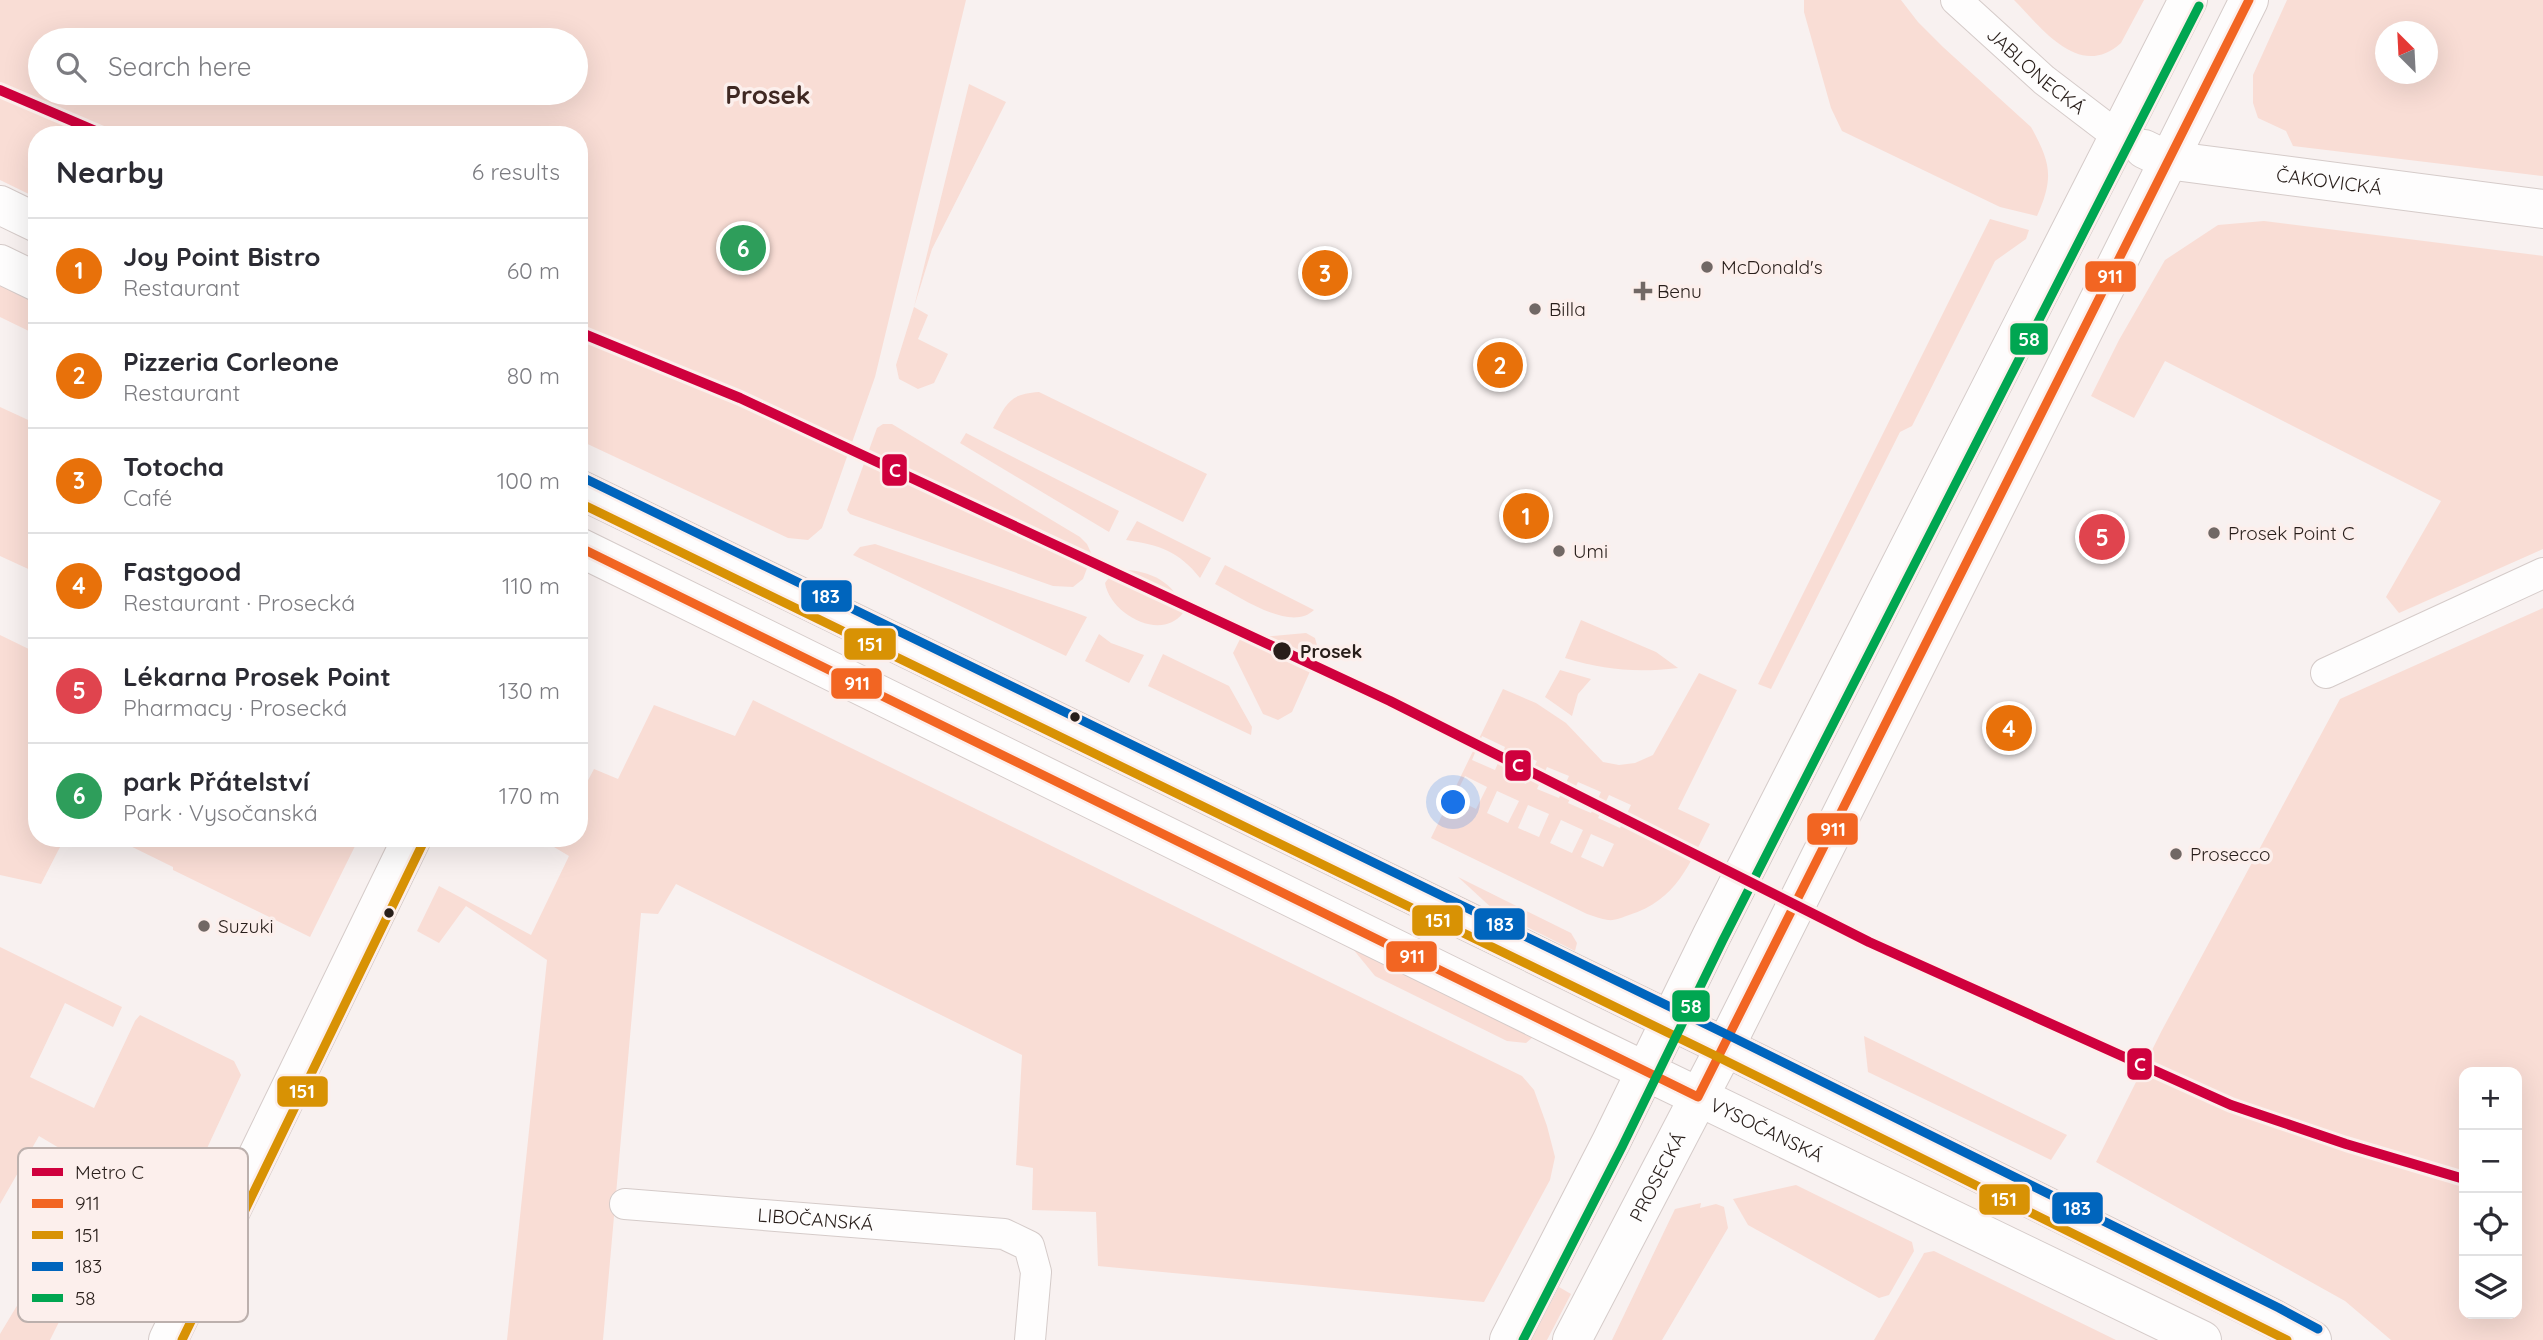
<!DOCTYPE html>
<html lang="en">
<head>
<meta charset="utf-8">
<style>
  body { margin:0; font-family:Quicksand,sans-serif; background:#f7f7f7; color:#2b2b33 }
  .controls { position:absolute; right:21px; bottom:21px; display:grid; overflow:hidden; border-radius:14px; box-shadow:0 7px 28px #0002 }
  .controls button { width:63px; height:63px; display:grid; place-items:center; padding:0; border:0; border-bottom:2px solid #e1e1e2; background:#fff; color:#2b2b33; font:35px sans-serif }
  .compass { position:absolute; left:2375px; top:21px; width:63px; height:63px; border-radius:50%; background:#fff; box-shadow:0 7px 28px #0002; rotate:336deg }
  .you { position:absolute; left:1454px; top:803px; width:24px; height:24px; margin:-18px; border:5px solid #fff; border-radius:50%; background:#1a73e8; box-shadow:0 0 0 10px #1a73e833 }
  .badge { display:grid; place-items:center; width:46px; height:46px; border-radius:50%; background:#d93025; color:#fff; font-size:23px; font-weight:700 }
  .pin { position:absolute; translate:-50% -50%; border:4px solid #fff; box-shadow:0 2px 7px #0006 }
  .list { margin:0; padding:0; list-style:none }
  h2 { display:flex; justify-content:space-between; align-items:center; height:91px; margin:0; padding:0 28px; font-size:30px }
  h2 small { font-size:23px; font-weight:400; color:#7c7c81 }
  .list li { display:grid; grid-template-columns:46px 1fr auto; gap:21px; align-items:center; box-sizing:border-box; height:105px; padding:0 28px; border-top:2px solid #e1e1e2 }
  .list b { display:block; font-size:26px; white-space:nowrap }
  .list p { margin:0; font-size:23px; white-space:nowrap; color:#7c7c81 }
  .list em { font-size:23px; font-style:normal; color:#7c7c81 }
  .icon { flex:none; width:38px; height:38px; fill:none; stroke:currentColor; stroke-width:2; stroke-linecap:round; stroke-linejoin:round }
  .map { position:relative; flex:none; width:2543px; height:1340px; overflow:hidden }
  .search { position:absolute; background:#fff; box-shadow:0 7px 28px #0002; left:28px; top:28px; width:560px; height:77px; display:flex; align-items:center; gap:18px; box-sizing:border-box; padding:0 24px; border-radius:38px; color:#7c7c81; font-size:26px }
  .panel { position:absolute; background:#fff; box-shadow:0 7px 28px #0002; left:28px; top:126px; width:560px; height:721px; border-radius:28px }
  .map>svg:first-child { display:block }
  .green { fill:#f9ddd5; fill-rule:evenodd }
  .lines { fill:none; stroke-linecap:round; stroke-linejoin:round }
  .street-casing { stroke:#d5cbc9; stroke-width:32 }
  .secondary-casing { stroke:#d5cbc9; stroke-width:40 }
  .street { stroke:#fefdfd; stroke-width:30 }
  .secondary { stroke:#fefdfd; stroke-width:38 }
  .bus-1-casing { stroke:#fcefec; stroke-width:14 }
  .bus-2-casing { stroke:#fcefec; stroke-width:14 }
  .bus-3-casing { stroke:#fcefec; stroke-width:14 }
  .bus-4-casing { stroke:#fcefec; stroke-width:14 }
  .bus-1 { stroke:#f26522; stroke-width:9 }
  .bus-2 { stroke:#d89204; stroke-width:9 }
  .bus-3 { stroke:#0065bd; stroke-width:9 }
  .bus-4 { stroke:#00a651; stroke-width:9 }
  .metro-1-casing { stroke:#fcefec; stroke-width:16 }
  .metro-1 { stroke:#cf003d; stroke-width:10 }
  .poi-dot { fill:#716865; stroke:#fcefec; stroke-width:2.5 }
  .stop-dot { fill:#281e1a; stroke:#fcefec; stroke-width:2.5 }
  .labels { text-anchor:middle; stroke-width:7; stroke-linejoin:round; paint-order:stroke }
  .street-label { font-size:19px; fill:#281e1a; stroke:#fcefec }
  .poi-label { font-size:19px; fill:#281e1a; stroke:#fcefec; text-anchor:start }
  .stop-label { font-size:19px; font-weight:bold; fill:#281e1a; stroke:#fcefec; text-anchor:start }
  .district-label { font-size:26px; font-weight:bold; fill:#3f2822; stroke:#fcefec }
  .key { fill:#fcefec; stroke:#bcb0ad; stroke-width:2 }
  .key-label { font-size:19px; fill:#281e1a }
  .line-badge { stroke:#fcefec; stroke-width:2.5 }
  .badge-label { font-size:19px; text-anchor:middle; font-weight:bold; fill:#fff }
</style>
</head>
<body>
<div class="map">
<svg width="2543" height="1340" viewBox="0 0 2543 1340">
  <rect width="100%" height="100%" fill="#f8f1f0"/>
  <g class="green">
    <path d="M0 0H966L875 377 822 528 808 540 788 538 579 440V135H37V198L0 180ZM576 40V93H40V40Z"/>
    <path d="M1804 0H1901L1918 22 1943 47 2031 127C2051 163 2054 178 2037 216L2000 207 1842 131 1831 108 1804 12Z"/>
    <path d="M2014 0H2144L2121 43C2079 81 2041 27 2014 0Z"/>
    <path d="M2287 0H2543V176L2293 146 2286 131 2258 118 2253 103V75ZM2386 32H2428V74H2386Z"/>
    <path d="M969 84 1006 102 932 249 914 307 928 315 918 339 948 354 934 383 918 389 899 379 896 365 914 307Z"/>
    <path d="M1990 219 2029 230 2026 239 1995 261 1912 426 1900 432 1771 689 1758 684Z"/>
    <path d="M2264 221 2543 256V549L2399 613 2386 597 2441 501 2165 361 2134 418 2091 396 2119 340 2165 260 2218 225Z"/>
    <path d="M0 284 37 301V335L0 317Z"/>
    <path d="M1039 392 1207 474 1183 522 993 428C1007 403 1009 394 1039 392Z"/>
    <path d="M0 407 37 424V573L0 556Z"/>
    <path d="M883 424H892L1080 537 1087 544 1092 555 1083 579 1073 587 1053 586 850 514 847 510 877 428Z"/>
    <path d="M966 433 1119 511 1109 532 960 443Z"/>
    <path d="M1137 521 1211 558 1200 578C1179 551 1159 545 1126 540Z"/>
    <path d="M875 544 1074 612 1087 617 1066 656 853 555 860 547Z"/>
    <path d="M1225 565 1314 610C1290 633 1239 596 1215 584Z"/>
    <path d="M1128 570C1154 572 1179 586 1183 613 1161 642 1110 614 1105 583L1113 572Z"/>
    <path d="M2543 608V1340H2391L2345 1301 2096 1162 2161 1032 2340 699ZM2464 1072H2517V1314H2464Z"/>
    <path d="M1581 620 1656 652 1678 668C1636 673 1605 670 1565 658Z"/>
    <path d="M1306 633 1315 638 1318 649 1316 658 1292 712 1278 720 1263 714 1233 653 1240 639Z"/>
    <path d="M1099 634 1111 643 1144 655 1129 683 1085 661Z"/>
    <path d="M0 635 37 653V838H60L57 845 60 847 41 884 0 875Z"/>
    <path d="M1163 654 1229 686 1252 727 1251 735 1148 686Z"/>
    <path d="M1560 670 1591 679 1578 694 1572 716 1545 697Z"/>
    <path d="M1699 673 1737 690 1678 809 1710 824C1689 864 1677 900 1629 915 1623 917 1615 921 1608 920 1601 919 1594 916 1587 914L1431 838 1503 689 1536 703 1566 723 1603 762 1619 765 1635 763 1653 755ZM1482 736 1505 747 1495 770 1472 760ZM1515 752 1537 761 1526 784 1505 774ZM1547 767 1569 776 1559 798 1537 789ZM1465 776 1487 787 1476 809 1454 798ZM1578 782 1601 792 1591 813 1568 803ZM1497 791 1519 801 1508 823 1487 813ZM1609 795 1631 805 1620 828 1598 818ZM1528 805 1549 814 1539 837 1518 828ZM1561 820 1583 830 1572 853 1550 843ZM1591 834 1614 844 1603 867 1581 857Z"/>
    <path d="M753 700 1522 1076 1534 1090 1547 1126 1555 1157 1550 1180 1484 1302 1098 1266 1096 1212 1032 1210 1033 1168 1016 1165 1022 1055 676 884 658 914 641 913 603 1340H507L547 960 466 906 439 943 417 931 439 886 531 935 569 856 554 847 558 838H579V797L594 769 618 779 654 705 735 736Z"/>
    <path d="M114 838H359L310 937 173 870V867Z"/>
    <path d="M1458 877 1571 933 1577 943 1575 951 1495 911Z"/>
    <path d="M0 947 122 1007 113 1027 65 1003 30 1077 94 1108 135 1021 140 1015 234 1061 241 1075 183 1200 122 1223 111 1218 50 1340H0V1334L48 1254 43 1251 91 1167 39 1136 0 1204Z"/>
    <path d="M1353 949 1533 1037 1526 1043 1507 1041 1375 976Z"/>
    <path d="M1864 1036 2067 1135 2051 1160 1868 1072Z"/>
    <path d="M1796 1185 1912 1242 1914 1251 1889 1295 1879 1298 1748 1225 1733 1199Z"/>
    <path d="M1701 1203 1700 1208 1716 1204 1724 1207 1728 1228 1662 1340H1612L1675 1209Z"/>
    <path d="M1934 1251 2116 1340H1874L1922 1257 1924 1253Z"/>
    <path d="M1559 1287 1571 1294 1547 1340H1531Z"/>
  </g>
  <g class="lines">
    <g class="street-casing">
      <g id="street">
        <path id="s1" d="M1956 0 2044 80 2120 138"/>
        <path d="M2326 673 2543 573"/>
        <path id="s2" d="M625 1204 1004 1234 1029 1246 1036 1272 1030 1340"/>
      </g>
    </g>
    <g class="secondary-casing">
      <g id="secondary">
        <path id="s3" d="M2144 149 2167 160 2543 209"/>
        <path d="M0 205 37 223"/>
        <path d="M0 264 37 282"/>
        <path d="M579 489 1725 1047 2274 1319 2312 1340"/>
        <path id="s4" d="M579 547 1581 1040 2202 1340"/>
        <path d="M168 1340 412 838"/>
        <path d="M1509 1340 1611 1142 1712 935 2188 0"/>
        <path id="s5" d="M1572 1340 1725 1047 2249 0"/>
      </g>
    </g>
    <use href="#street" class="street"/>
    <use href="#secondary" class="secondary"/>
    <g class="bus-1-casing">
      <path id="bus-1" d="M579 547 1698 1097 2249 0"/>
    </g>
    <g class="bus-2-casing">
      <g id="bus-2">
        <path d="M586 506 1720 1058 2287 1340"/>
        <path d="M182 1340 423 843"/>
      </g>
    </g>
    <g class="bus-3-casing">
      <path id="bus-3" d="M584 478 1730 1036 2279 1308 2318 1329"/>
    </g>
    <g class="bus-4-casing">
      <path id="bus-4" d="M1523 1340 1622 1147 1723 940 2199 6"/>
    </g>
    <use href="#bus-1" class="bus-1"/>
    <use href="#bus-2" class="bus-2"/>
    <use href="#bus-3" class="bus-3"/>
    <use href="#bus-4" class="bus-4"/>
    <g class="metro-1-casing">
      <g id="metro-1">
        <path d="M0 90 105 135"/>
        <path d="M579 332 740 398 1390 701 1869 942 2231 1105 2346 1144 2464 1179"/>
      </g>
    </g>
    <use href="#metro-1" class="metro-1"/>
  </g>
  <g class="poi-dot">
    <circle cx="1707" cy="267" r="7"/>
    <path d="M1639.5 280.5h7v7h7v7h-7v7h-7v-7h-7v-7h7z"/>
    <circle cx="1535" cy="309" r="7"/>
    <circle cx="2214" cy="533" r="7"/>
    <circle cx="1559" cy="551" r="7"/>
    <circle cx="2176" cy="854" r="7"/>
    <circle cx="204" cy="926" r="7"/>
  </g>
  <g class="stop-dot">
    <circle cx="1282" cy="651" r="10"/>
    <circle cx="1075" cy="717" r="6"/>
    <circle cx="389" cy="913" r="6"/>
  </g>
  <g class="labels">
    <g class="street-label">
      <text dy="7" stroke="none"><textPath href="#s1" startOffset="107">JABLONECKÁ</textPath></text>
      <text dy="7" stroke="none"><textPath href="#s3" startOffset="189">ČAKOVICKÁ</textPath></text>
      <text dy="7" stroke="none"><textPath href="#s4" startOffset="1323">VYSOČANSKÁ</textPath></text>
      <text dy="7" stroke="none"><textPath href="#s5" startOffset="184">PROSECKÁ</textPath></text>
      <text dy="7" stroke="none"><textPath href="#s2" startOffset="191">LIBOČANSKÁ</textPath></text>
    </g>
    <g class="poi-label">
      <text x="1721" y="274">McDonald's</text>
      <text x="1657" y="298">Benu</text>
      <text x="1549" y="316">Billa</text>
      <text x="2228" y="540">Prosek Point C</text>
      <text x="1573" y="558">Umi</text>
      <text x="2190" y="861">Prosecco</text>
      <text x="218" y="933">Suzuki</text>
    </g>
    <g class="stop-label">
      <text x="1300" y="658">Prosek</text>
    </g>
    <g class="district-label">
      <text x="768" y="104">Prosek</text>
    </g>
  </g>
  <rect x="18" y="1148" width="230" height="174" rx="10" class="key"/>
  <rect x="32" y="1168" width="31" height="8" fill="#cf003d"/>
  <rect x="32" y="1199" width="31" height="9" fill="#f26522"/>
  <rect x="32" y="1231" width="31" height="8" fill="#d89204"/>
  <rect x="32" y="1262" width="31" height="9" fill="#0065bd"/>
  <rect x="32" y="1294" width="31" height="8" fill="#00a651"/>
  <g class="key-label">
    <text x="75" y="1179">Metro C</text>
    <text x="75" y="1210">911</text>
    <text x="75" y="1242">151</text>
    <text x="75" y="1273">183</text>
    <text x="75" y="1305">58</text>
  </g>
  <g class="line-badge">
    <rect x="2084" y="260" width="53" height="33" rx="7" fill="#f26522"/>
    <rect x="2009" y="322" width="40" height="34" rx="7" fill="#00a651"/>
    <rect x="881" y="453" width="27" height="34" rx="7" fill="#cf003d"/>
    <rect x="800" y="579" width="53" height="34" rx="7" fill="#0065bd"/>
    <rect x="843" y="627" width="54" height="34" rx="7" fill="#d89204"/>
    <rect x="830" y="667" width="53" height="33" rx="7" fill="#f26522"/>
    <rect x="1504" y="749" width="28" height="33" rx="7" fill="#cf003d"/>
    <rect x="1806" y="812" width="53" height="34" rx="7" fill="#f26522"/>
    <rect x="1411" y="904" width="53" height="33" rx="7" fill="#d89204"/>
    <rect x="1473" y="907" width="53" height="34" rx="7" fill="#0065bd"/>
    <rect x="1385" y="940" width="53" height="33" rx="7" fill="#f26522"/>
    <rect x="1671" y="989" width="40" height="34" rx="7" fill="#00a651"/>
    <rect x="2126" y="1047" width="27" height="34" rx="7" fill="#cf003d"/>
    <rect x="276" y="1075" width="53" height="33" rx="7" fill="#d89204"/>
    <rect x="1978" y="1183" width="53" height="33" rx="7" fill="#d89204"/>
    <rect x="2051" y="1191" width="53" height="34" rx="7" fill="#0065bd"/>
  </g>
  <g class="badge-label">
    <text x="2110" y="283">911</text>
    <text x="2029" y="346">58</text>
    <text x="895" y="477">C</text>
    <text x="826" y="603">183</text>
    <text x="870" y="651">151</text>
    <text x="857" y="690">911</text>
    <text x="1518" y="772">C</text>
    <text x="1833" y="836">911</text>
    <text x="1438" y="927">151</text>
    <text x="1500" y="931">183</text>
    <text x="1412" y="963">911</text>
    <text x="1691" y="1013">58</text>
    <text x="2140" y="1071">C</text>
    <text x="302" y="1098">151</text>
    <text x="2004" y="1206">151</text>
    <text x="2077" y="1215">183</text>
  </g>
</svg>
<div class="controls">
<button>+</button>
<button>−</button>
<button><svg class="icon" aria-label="locate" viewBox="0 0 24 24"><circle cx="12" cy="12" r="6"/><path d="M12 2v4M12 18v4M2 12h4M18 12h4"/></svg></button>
<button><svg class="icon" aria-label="layers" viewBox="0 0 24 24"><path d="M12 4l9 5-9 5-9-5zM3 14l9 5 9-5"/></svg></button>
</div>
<svg class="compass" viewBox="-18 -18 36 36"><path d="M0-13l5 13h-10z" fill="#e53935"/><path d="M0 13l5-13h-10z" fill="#7c7c81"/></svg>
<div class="you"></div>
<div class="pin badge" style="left:1526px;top:516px;background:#e8710a">1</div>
<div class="pin badge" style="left:1500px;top:365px;background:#e8710a">2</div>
<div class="pin badge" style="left:1325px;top:273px;background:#e8710a">3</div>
<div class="pin badge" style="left:2009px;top:728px;background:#e8710a">4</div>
<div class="pin badge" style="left:2102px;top:537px;background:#e0444e">5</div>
<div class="pin badge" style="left:743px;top:248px;background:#2e9e5b">6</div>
<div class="search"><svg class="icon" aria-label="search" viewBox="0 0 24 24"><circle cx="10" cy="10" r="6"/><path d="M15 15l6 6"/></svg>Search here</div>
<section class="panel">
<h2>Nearby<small>6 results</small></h2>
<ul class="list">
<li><span class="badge" style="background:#e8710a">1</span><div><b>Joy Point Bistro</b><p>Restaurant</p></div><em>60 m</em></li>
<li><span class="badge" style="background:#e8710a">2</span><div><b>Pizzeria Corleone</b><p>Restaurant</p></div><em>80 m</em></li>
<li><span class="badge" style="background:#e8710a">3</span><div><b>Totocha</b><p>Café</p></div><em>100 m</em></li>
<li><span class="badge" style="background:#e8710a">4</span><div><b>Fastgood</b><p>Restaurant · Prosecká</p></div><em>110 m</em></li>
<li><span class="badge" style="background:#e0444e">5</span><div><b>Lékarna Prosek Point</b><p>Pharmacy · Prosecká</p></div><em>130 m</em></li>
<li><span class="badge" style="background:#2e9e5b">6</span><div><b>park Přátelství</b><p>Park · Vysočanská</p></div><em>170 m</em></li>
</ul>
</section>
</div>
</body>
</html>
